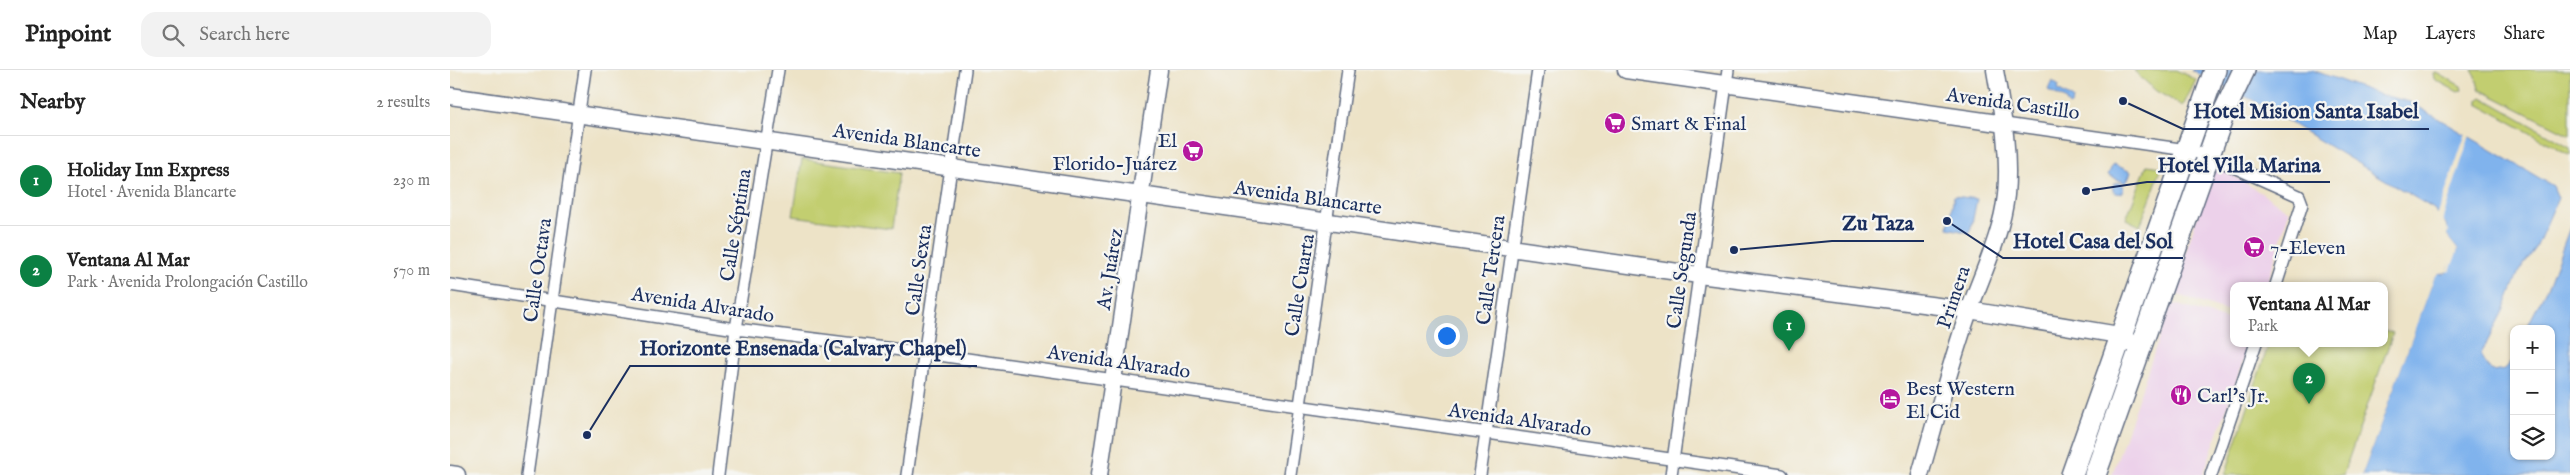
<!DOCTYPE html>
<html lang="en">
<head>
<meta charset="utf-8">
<style>
  body { margin:0; font-family:"IM FELL English",serif; background:#f2f2f2; color:#222 }
  .controls { position:absolute; right:15px; bottom:15px; display:grid; overflow:hidden; border-radius:10px; box-shadow:0 1px 4px #0004 }
  .controls button { width:45px; height:45px; display:grid; place-items:center; padding:0; border:0; border-bottom:1px solid #e0e0e0; background:#fff; color:#222; font:25px sans-serif }
  .you { position:absolute; left:996px; top:265px; width:18px; height:18px; margin:-12px; border:4px solid #fff; border-radius:50%; background:#1a73e8; box-shadow:0 0 0 8px #1a73e833 }
  .badge { display:grid; place-items:center; width:32px; height:32px; border-radius:50%; background:#0b8043; color:#fff; font-size:16px; font-weight:700 }
  .pin { position:absolute; translate:-50% -41px; filter:drop-shadow(0 1px 2px #0008) }
  .pin::after { content:''; position:absolute; top:26px; width:18px; height:15px; background:inherit; clip-path:polygon(0 0,100% 0,50% 100%) }
  .popup { position:absolute; left:1780px; top:212px; width:158px; height:65px; box-sizing:border-box; display:grid; place-content:center; border-radius:10px; background:#fff; filter:drop-shadow(0 1px 4px #0005); font-size:16px; white-space:nowrap; color:#767676 }
  .popup b { font-size:19px; color:#222 }
  .popup::after { content:''; position:absolute; left:50%; top:100%; margin-left:-10px; border:10px solid transparent; border-top-color:#fff }
  .list { margin:0; padding:0; list-style:none }
  h2 { display:flex; justify-content:space-between; align-items:center; height:65px; margin:0; padding:0 20px; font-size:21px }
  h2 small { font-size:16px; font-weight:400; color:#767676 }
  .list li { display:grid; grid-template-columns:32px 1fr auto; gap:15px; align-items:center; box-sizing:border-box; height:90px; padding:0 20px; border-top:1px solid #e0e0e0 }
  .list b { display:block; font-size:19px; white-space:nowrap }
  .list p { margin:0; font-size:16px; white-space:nowrap; color:#767676 }
  .list em { font-size:16px; font-style:normal; color:#767676 }
  .icon { flex:none; width:28px; height:28px; fill:none; stroke:currentColor; stroke-width:2; stroke-linecap:round; stroke-linejoin:round }
  .map { position:relative; flex:none; width:2120px; height:405px; overflow:hidden }
  header { display:flex; align-items:center; gap:30px; box-sizing:border-box; height:70px; padding:0 25px; background:#fff; border-bottom:1px solid #e0e0e0 }
  header strong { font-size:24px }
  nav { display:flex; gap:28px; margin-inline-start:auto; font-size:18px }
  .search { width:350px; height:45px; background:#f2f2f2; display:flex; align-items:center; gap:12px; box-sizing:border-box; padding:0 18px; border-radius:15px; color:#767676; font-size:19px }
  main { display:flex }
  aside { flex:1; background:#fff }
  .map>svg:first-child { display:block }
  .built { fill:#ecd1ea }
  .green { fill:#c2ce70; stroke:#6e7e67 }
  .water { fill:#80b3ed; stroke:#4e71a6 }
  .pier { fill:#ede3c7 }
  .lines { fill:none; stroke-linecap:round; stroke-linejoin:round }
  .street-casing { stroke:#646e83; stroke-width:14 }
  .secondary-casing { stroke:#646e83; stroke-width:19 }
  .highway-casing { stroke:#646e83; stroke-width:24 }
  .street { stroke:#fff; stroke-width:11 }
  .secondary { stroke:#fff; stroke-width:16 }
  .highway { stroke:#fff; stroke-width:21 }
  .labels { text-anchor:middle; stroke-width:4.5; stroke-linejoin:round; paint-order:stroke }
  .street-label { font-size:20px; fill:#1b2f5e; stroke:#f6f6f2 }
  .poi-label { font-size:20px; fill:#1b2f5e; stroke:#f6f6f2; text-anchor:start }
  .leader { fill:none; stroke:#1b2f5e; stroke-width:2 }
  .callout-dot { fill:#1b2f5e; stroke:#f6f6f2; stroke-width:2 }
  .callout-label { font-size:21px; text-anchor:middle; font-weight:bold; fill:#1b2f5e; stroke:#f6f6f2; stroke-width:4.5; stroke-linejoin:round; paint-order:stroke }
</style>
</head>
<body>
<header>
<strong>Pinpoint</strong>
<div class="search"><svg class="icon" aria-label="search" viewBox="0 0 24 24"><circle cx="10" cy="10" r="6"/><path d="M15 15l6 6"/></svg>Search here</div>
<nav><a>Map</a><a>Layers</a><a>Share</a></nav>
</header>
<main>
<aside>
<h2>Nearby<small>2 results</small></h2>
<ul class="list">
<li><span class="badge">1</span><div><b>Holiday Inn Express</b><p>Hotel · Avenida Blancarte</p></div><em>230 m</em></li>
<li><span class="badge">2</span><div><b>Ventana Al Mar</b><p>Park · Avenida Prolongación Castillo</p></div><em>570 m</em></li>
</ul>
</aside>
<div class="map">
<svg width="2120" height="405" viewBox="0 0 2120 405">
  <rect width="100%" height="100%" fill="#f6f6f2"/>
  <filter id="ink" filterUnits="userSpaceOnUse"><feTurbulence type="fractalNoise" baseFrequency=".02" numOctaves="2"/><feDisplacementMap in="SourceGraphic" scale="10" xChannelSelector="R" yChannelSelector="G"/><feConvolveMatrix kernelMatrix="1 2 1 2 8 2 1 2 1" color-interpolation-filters="sRGB"/></filter>
  <filter id="wash" filterUnits="userSpaceOnUse"><feTurbulence type="fractalNoise" baseFrequency=".0096" numOctaves="4" result="noise"/><feDisplacementMap in="SourceGraphic" scale="20" xChannelSelector="R" yChannelSelector="G"/><feGaussianBlur stdDeviation="1.12" result="paint"/><feColorMatrix in="noise" values="0 0 0 0 0 0 0 0 0 0 0 0 0 0 0 0 0 1.4 0 .05"/><feComposite in="paint" operator="in"/></filter>
  <g filter="url(#wash)">
    <rect width="100%" height="100%" fill="#ede3c7"/>
    <g class="built">
      <path d="M1764 93 1839 141 1817 215H1784V244L1723 223Z"/>
      <path d="M1721 233 1784 252V273H1799L1785 315 1753 405H1662Z"/>
    </g>
    <g class="green">
      <path d="M1683 0H1726L1746 10 1733 36 1706 21Z"/>
      <path d="M2022 0H2120V65L2029 19 2026 7Z"/>
      <path d="M1986 2 2011 16 2012 20 2008 22 1984 9 1983 3Z"/>
      <path d="M2032 27 2120 77V85L2028 34V30Z"/>
      <path d="M352 89 449 103 441 159 343 146Z"/>
      <path d="M1697 95 1712 97 1690 156 1676 149Z"/>
      <path d="M1934 260 1943 263 1893 405H1775L1819 273H1934Z"/>
    </g>
    <g class="water">
      <path d="M1741 0H1862L1928 24 1960 32 2103 116 2108 128 2086 178 2069 201 2054 239 2031 284 2033 291 2042 301 2055 299 2064 289V386H2101V259H2076L2099 214 2120 157V405H1912L1984 207 1989 203H1996L2008 180 1997 166 1996 154 1984 139 1802 30Z"/>
      <path d="M1602 11 1609 16 1608 20 1623 29 1622 34 1619 36 1615 29 1598 20Z"/>
      <path d="M1663 94 1681 102 1676 113 1658 105Z"/>
      <circle cx="1668" cy="118" r="5.5"/>
      <path d="M1504 126 1527 129 1520 163 1498 158Z"/>
    </g>
    <path class="pier" d="M1738 0 1802 30 1988 144 2016 63 2020 65 1993 148 1998 162 1997 166 2008 180 2000 201 1989 203 1984 208 1912 405H1910L1981 206 1988 200 1998 199 2005 180 1995 167 1992 152 1982 141 1801 33Z"/>
  </g>
  <g filter="url(#ink)">
    <g class="lines">
      <g class="street-casing">
        <g id="street">
          <path d="M1555 54 1737 80 1759 86 1849 126 1852 134 1826 215"/>
          <path d="M0 215 286 259 475 283 1332 405"/>
          <path d="M77 405 135 0"/>
          <path d="M268 405 286 259 328 0"/>
          <path d="M457 405 515 0"/>
          <path d="M840 405 898 0"/>
          <path d="M1030 405 1088 0"/>
          <path d="M1221 405 1278 0"/>
          <path d="M1761 405 1806 273"/>
        </g>
      </g>
      <g class="secondary-casing">
        <g id="secondary">
          <path d="M1176 0 1555 54"/>
          <path d="M0 26 1249 205 1519 240 1669 265 1676 268 1680 273"/>
          <path d="M0 404 7 405"/>
          <path d="M649 405 709 0"/>
          <path d="M1470 405C1486 350 1500 294 1519 241 1532 204 1552 164 1556 125 1560 82 1552 41 1545 0"/>
        </g>
      </g>
      <g class="highway-casing">
        <g id="highway">
          <path d="M1622 405 1765 0"/>
          <path d="M1645 405 1775 40 1794 0"/>
        </g>
      </g>
      <use href="#street" class="street"/>
      <use href="#secondary" class="secondary"/>
      <use href="#highway" class="highway"/>
    </g>
  </g>
  <defs>
    <g id="supermarket-disc" transform="scale(1.125)"><circle r="9.5" fill="#b5179e" stroke="#f6f6f2"/><path d="M-6-5.5h2.5l.6 2H6L4.5 2H-2.5L-4.4-4H-6ZM-1.5 3.2a1.3 1.3 0 1 0 .1 0ZM3 3.2a1.3 1.3 0 1 0 .1 0Z" fill="#fff"/></g>
    <g id="restaurant-disc" transform="scale(1.125)"><circle r="9.5" fill="#b5179e" stroke="#f6f6f2"/><path d="M-5-6h1v4h1v-4h1v4h1v-4h1v5L-1.5 .5V6h-2V.5L-5-1ZM5-6V6H3V1.5H1.5Q1.5-4 5-6Z" fill="#fff"/></g>
    <g id="hotel-disc" transform="scale(1.125)"><circle r="9.5" fill="#b5179e" stroke="#f6f6f2"/><path d="M-6-4.5h1.5V1H6V5H4.5V3h-9V5H-6ZM-4 0a1.8 1.8 0 1 1 3.6 0ZM.5 0V-2.5h3Q6-2.5 6 0Z" fill="#fff"/></g>
  </defs>
  <g fill-rule="evenodd">
    <use href="#supermarket-disc" x="1165" y="53"/>
    <use href="#supermarket-disc" x="743" y="81"/>
    <use href="#supermarket-disc" x="1804" y="177"/>
    <use href="#restaurant-disc" x="1731" y="325"/>
    <use href="#hotel-disc" x="1440" y="329"/>
  </g>
  <g class="labels">
    <g class="street-label">
      <text transform="translate(1563 33) rotate(8)" y="7">Avenida Castillo</text>
      <text transform="translate(457 70) rotate(8)" y="7">Avenida Blancarte</text>
      <text transform="translate(858 127) rotate(8)" y="7">Avenida Blancarte</text>
      <text transform="translate(285 155) rotate(-81)" y="7">Calle Séptima</text>
      <text transform="translate(659 199) rotate(-81)" y="7">Av. Juárez</text>
      <text transform="translate(87 200) rotate(-82)" y="7">Calle Octava</text>
      <text transform="translate(468 200) rotate(-82)" y="7">Calle Sexta</text>
      <text transform="translate(1040 200) rotate(-82)" y="7">Calle Tercera</text>
      <text transform="translate(1231 200) rotate(-82)" y="7">Calle Segunda</text>
      <text transform="translate(849 215) rotate(-81)" y="7">Calle Cuarta</text>
      <text transform="translate(1503 227) rotate(-71)" y="7">Primera</text>
      <text transform="translate(253 234) rotate(9)" y="7">Avenida Alvarado</text>
      <text transform="translate(669 291) rotate(8)" y="7">Avenida Alvarado</text>
      <text transform="translate(1070 349) rotate(8)" y="7">Avenida Alvarado</text>
    </g>
    <g class="poi-label">
      <text x="1181" y="60">Smart &amp; Final</text>
      <text x="727" y="77" text-anchor="end">El<tspan x="727" dy="23">Florido-Juárez</tspan></text>
      <text x="1820" y="184">7-Eleven</text>
      <text x="1456" y="325">Best Western<tspan x="1456" dy="23">El Cid</tspan></text>
      <text x="1747" y="332">Carl's Jr.</text>
    </g>
  </g>
  <path class="leader" d="M1673 31L1733 59H1979M1636 121L1697 112H1880M1284 180L1382 171H1474M1497 151L1553 188H1733M137 365L180 296H527"/>
  <g class="callout-dot">
    <circle cx="1673" cy="31" r="5"/>
    <circle cx="1636" cy="121" r="5"/>
    <circle cx="1284" cy="180" r="5"/>
    <circle cx="1497" cy="151" r="5"/>
    <circle cx="137" cy="365" r="5"/>
  </g>
  <g class="callout-label">
    <text x="1856" y="48">Hotel Mision Santa Isabel</text>
    <text x="1789" y="102">Hotel Villa Marina</text>
    <text x="1428" y="160">Zu Taza</text>
    <text x="1643" y="178">Hotel Casa del Sol</text>
    <text x="353" y="285">Horizonte Ensenada (Calvary Chapel)</text>
  </g>
</svg>
<div class="controls">
<button>+</button>
<button>−</button>
<button><svg class="icon" aria-label="layers" viewBox="0 0 24 24"><path d="M12 4l9 5-9 5-9-5zM3 14l9 5 9-5"/></svg></button>
</div>
<div class="you"></div>
<div class="pin badge" style="left:1339px;top:281px">1</div>
<div class="pin badge" style="left:1859px;top:334px">2</div>
<div class="popup"><b>Ventana Al Mar</b>Park</div>
</div>
</main>
</body>
</html>
